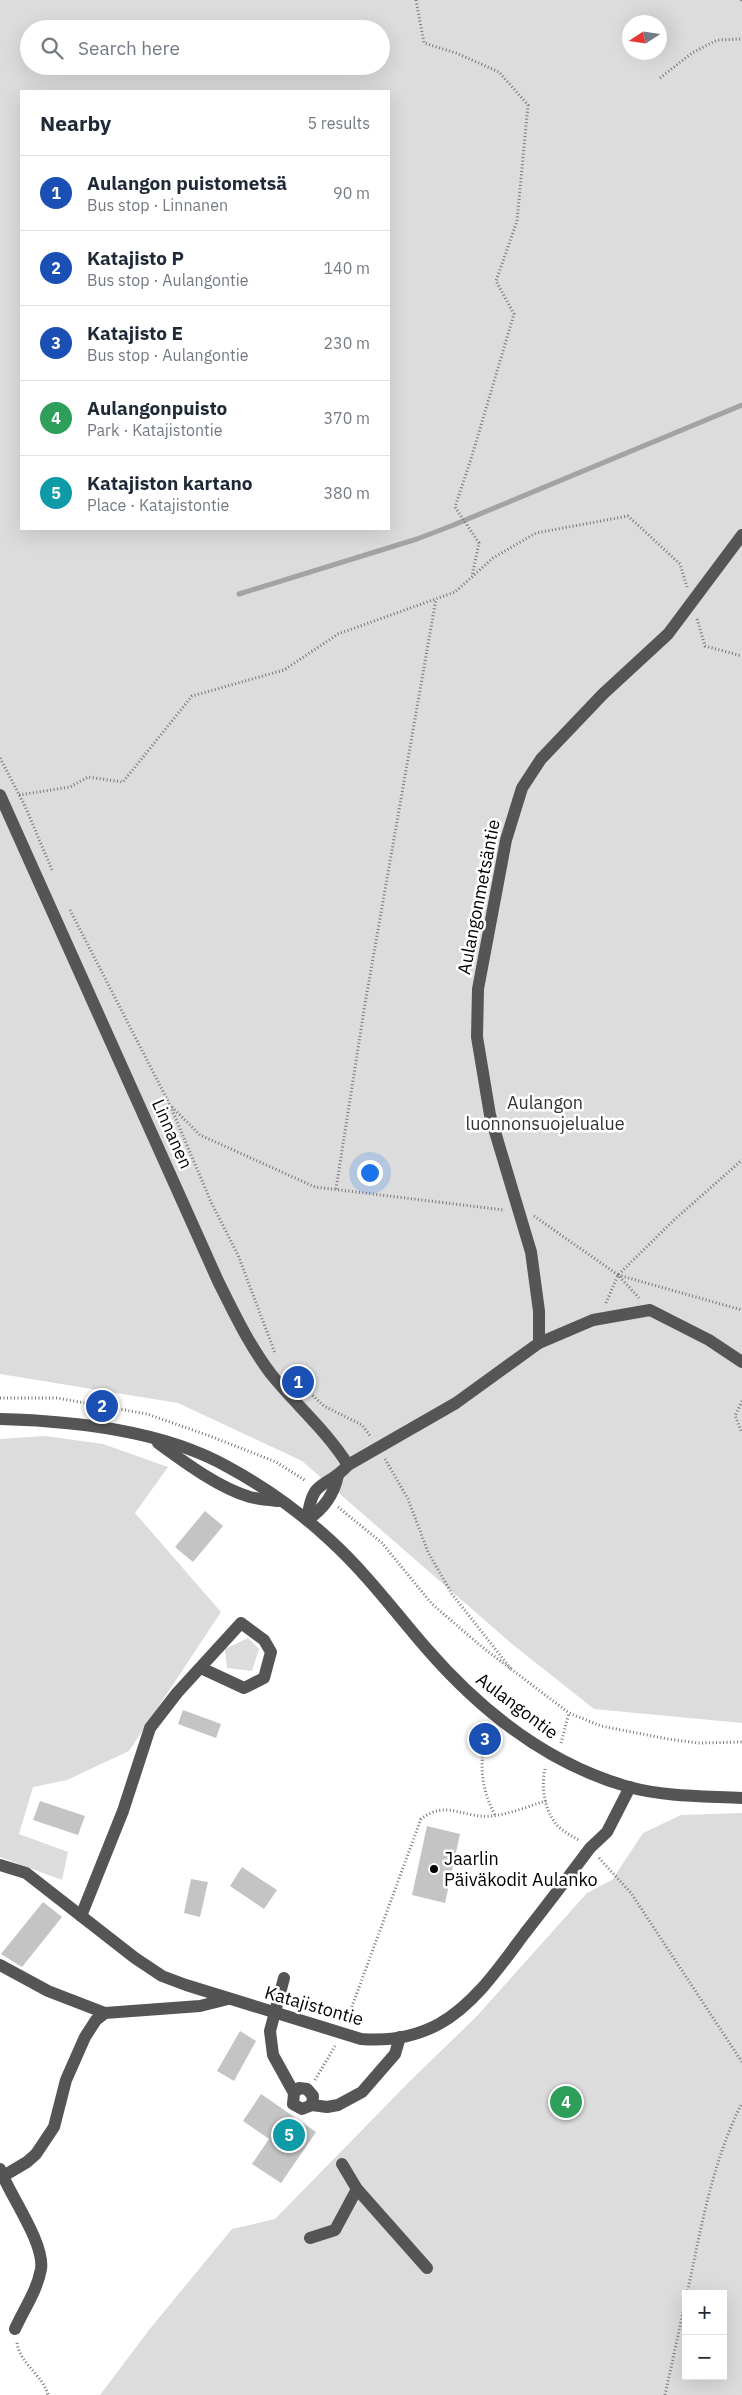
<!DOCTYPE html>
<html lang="en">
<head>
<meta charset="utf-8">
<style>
  body { margin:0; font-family:"IBM Plex Sans",sans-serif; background:#f6f6f7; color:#1f2937 }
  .controls { position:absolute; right:15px; bottom:15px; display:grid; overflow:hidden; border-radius:0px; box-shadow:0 5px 20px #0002 }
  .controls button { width:45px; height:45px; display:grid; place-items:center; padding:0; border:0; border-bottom:1px solid #e0e1e3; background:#fff; color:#1f2937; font:25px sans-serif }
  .compass { position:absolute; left:622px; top:15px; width:45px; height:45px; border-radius:50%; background:#fff; box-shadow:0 5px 20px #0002; rotate:258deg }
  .you { position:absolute; left:369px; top:1172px; width:18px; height:18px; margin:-12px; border:4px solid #fff; border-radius:50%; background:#1a73e8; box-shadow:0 0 0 8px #1a73e833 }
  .badge { display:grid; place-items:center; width:32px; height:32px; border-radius:50%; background:#ea580c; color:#fff; font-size:16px; font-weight:700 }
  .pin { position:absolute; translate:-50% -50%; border:2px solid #fff; box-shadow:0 1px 5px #0006 }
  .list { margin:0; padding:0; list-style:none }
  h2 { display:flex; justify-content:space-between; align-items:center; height:65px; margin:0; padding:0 20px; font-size:21px }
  h2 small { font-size:16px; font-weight:400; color:#747a83 }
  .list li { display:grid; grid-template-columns:32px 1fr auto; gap:15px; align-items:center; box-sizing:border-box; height:75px; padding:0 20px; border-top:1px solid #e0e1e3 }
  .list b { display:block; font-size:19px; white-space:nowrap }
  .list p { margin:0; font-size:16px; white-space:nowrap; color:#747a83 }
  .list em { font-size:16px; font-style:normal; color:#747a83 }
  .icon { flex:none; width:28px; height:28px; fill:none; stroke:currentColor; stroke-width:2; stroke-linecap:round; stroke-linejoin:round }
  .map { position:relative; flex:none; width:742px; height:2395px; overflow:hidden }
  .search { position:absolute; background:#fff; box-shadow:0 5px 20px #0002; left:20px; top:20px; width:370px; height:55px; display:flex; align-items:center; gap:12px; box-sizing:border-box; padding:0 18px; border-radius:28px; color:#747a83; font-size:19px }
  .panel { position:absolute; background:#fff; box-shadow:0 5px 20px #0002; left:20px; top:90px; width:370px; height:440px; border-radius:0px }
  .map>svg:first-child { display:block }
  .green { fill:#dcdcdc; fill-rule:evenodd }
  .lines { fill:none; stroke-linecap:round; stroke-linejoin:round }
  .stream { stroke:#a3a3a3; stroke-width:5 }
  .building { fill:#c4c4c4 }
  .path { stroke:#777; stroke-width:3; stroke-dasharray:1 2.5; stroke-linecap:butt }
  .minor { stroke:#555; stroke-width:12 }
  .poi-dot { fill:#000; stroke:#fff; stroke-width:2 }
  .labels { text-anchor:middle; stroke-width:5; stroke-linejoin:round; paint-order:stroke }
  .street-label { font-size:18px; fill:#000; stroke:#fff }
  .park-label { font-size:18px; fill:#333; stroke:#fff }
  .poi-label { font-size:18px; fill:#000; stroke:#fff; text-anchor:start }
</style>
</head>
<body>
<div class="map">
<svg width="742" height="2395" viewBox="0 0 742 2395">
  <rect width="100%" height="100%" fill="#fff"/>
  <g class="green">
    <path d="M0 0H742V1723L594 1709 512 1644 302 1461 178 1403 0 1374ZM630 22H660V52H630ZM29 29H381V66H29ZM21 91H389V529H21Z"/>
    <path d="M45 1436 103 1444 168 1467 135 1513 221 1612 129 1751 67 1780 33 1787 19 1834 68 1852 62 1880 0 1857V1439Z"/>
    <path d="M248 1638 259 1649 252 1671 227 1668 225 1649Z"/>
    <path d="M742 1813V2395H100L149 2330 232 2229 275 2219 410 2081 476 2017 587 1893 612 1880 643 1833 681 1815ZM686 2294H723V2376H686Z"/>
  </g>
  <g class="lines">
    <path class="stream" d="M239 594 417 539 451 526 742 405"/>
  </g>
  <g class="building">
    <path d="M205 1511 223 1526 193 1562 175 1547Z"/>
    <path d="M183 1710 221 1724 216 1738 178 1724Z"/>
    <path d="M40 1801 85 1816 78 1835 33 1820Z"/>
    <path d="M427 1826 460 1834 445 1903 412 1895Z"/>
    <path d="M242 1867 277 1890 264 1909 230 1886Z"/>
    <path d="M191 1879 208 1882 200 1917 184 1913Z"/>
    <path d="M43 1902 62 1917 22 1967 1 1954Z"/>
    <path d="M240 2031 256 2041 234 2081 217 2071Z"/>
    <path d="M261 2094 316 2132 281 2183 252 2164 269 2139 243 2121Z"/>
  </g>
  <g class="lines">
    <g class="path">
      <path d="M416 0 424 43 456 53 499 72 528 105 517 221 496 281 514 314 471 459 455 507 479 543 472 576"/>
      <path d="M741 0 742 1"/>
      <path d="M660 78 692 53 717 40 742 39"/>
      <path d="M697 619 705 646 742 656"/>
      <path d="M0 758 25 806 52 870"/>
      <path d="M19 795 70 787 88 777 123 782 192 696 284 670 338 634 455 592 493 558 536 533 628 516 680 564 687 587"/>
      <path d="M70 910 170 1105 211 1202 238 1255 275 1353"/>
      <path d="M172 1107 200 1135 315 1187 504 1210"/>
      <path d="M336 1189 365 1004 436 599"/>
      <path d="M534 1216 618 1275 639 1298"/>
      <path d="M618 1275 742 1310"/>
      <path d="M606 1303 618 1275 674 1220 742 1160"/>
      <path d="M310 1393 324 1406 362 1425 371 1437"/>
      <path d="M0 1398H57L147 1414 210 1436 276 1462 306 1481"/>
      <path d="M742 1401 735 1416 742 1433"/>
      <path d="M385 1459 408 1499 428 1552 452 1594 511 1669"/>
      <path d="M338 1507 382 1543 432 1604 482 1647 569 1713 601 1726 668 1739 698 1743 742 1742"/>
      <path d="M485 1739C479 1767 482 1790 495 1815"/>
      <path d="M561 1743 569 1713"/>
      <path d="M545 1769C541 1786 544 1810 557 1825 562 1831 572 1836 580 1841"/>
      <path d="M599 1858 631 1893 742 2062"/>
      <path d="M347 2020 421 1819C447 1799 464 1819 492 1816 510 1814 529 1806 546 1801"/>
      <path d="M315 2080 335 2046"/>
      <path d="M687 2294C701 2229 712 2162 742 2103"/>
      <path d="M17 2343C20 2364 43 2375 48 2395"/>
      <path d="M665 2395 686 2299"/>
    </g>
    <g class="minor">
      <path d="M742 535 668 634 603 694 541 759 522 788 506 840 478 989 477 1037 490 1115 531 1252 539 1311V1343L593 1320 650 1310 709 1340 742 1362"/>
      <path d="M0 795 218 1281C234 1313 249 1345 271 1374 296 1405 327 1431 348 1465"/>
      <path d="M0 1419C74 1421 163 1430 228 1467 265 1487 301 1513 331 1541 366 1573 395 1612 427 1649 481 1711 547 1764 629 1787 665 1797 705 1796 742 1798"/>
      <path d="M158 1443C184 1462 219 1488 250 1497 259 1499 269 1500 278 1501"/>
      <path d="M307 1520C313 1475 325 1491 348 1465L456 1403 539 1343"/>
      <path d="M307 1520C324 1509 334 1495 338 1475"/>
      <path d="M0 1865 26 1873 135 1958 162 1976 186 1985 361 2039C387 2041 415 2037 439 2024 475 2004 501 1965 525 1933 547 1905 569 1876 590 1848L607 1832 630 1787"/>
      <path d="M81 1916 123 1811 150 1728 177 1693 241 1623 264 1640 271 1652 264 1678 244 1688 201 1668"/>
      <path d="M0 1965 48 1991 105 2013"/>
      <path d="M284 1978 270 2031 273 2055 294 2093 293 2104 302 2109 312 2105 313 2096 307 2089 299 2088 294 2093"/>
      <path d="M312 2105 327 2107 338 2105 362 2092 395 2054 400 2037"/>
      <path d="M342 2164 357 2189 427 2268"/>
      <path d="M0 2169C9 2194 45 2243 41 2269 37 2291 24 2309 15 2329"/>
      <path d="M0 2178 27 2162 36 2154 54 2127 66 2080 85 2037 96 2020 105 2013 200 2006 228 1999"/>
      <path d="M310 2238 335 2230 357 2189"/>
    </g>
  </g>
  <circle class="poi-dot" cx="434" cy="1869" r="5"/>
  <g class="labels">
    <g class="street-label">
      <text transform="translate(479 897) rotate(-79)" y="6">Aulangonmetsäntie</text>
      <text transform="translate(172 1134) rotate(66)" y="6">Linnanen</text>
      <text transform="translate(517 1706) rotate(37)" y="6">Aulangontie</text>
      <text transform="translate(314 2006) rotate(16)" y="6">Katajistontie</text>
    </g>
    <g class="park-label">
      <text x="545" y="1109">Aulangon<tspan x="545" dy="21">luonnonsuojelualue</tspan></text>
    </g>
    <g class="poi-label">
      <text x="444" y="1865">Jaarlin<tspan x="444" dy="21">Päiväkodit Aulanko</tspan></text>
    </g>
  </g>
</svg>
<div class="controls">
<button>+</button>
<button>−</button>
</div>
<svg class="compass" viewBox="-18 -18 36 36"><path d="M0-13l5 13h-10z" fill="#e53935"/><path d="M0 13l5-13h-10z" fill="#747a83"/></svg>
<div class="you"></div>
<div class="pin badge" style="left:298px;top:1382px;background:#1a4fb4">1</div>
<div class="pin badge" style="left:102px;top:1406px;background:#1a4fb4">2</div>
<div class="pin badge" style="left:485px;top:1739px;background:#1a4fb4">3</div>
<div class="pin badge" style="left:566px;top:2102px;background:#2e9e5b">4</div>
<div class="pin badge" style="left:289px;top:2135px;background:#0f9aa8">5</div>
<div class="search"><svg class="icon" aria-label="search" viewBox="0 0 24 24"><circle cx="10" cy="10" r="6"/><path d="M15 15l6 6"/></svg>Search here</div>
<section class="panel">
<h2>Nearby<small>5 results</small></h2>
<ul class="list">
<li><span class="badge" style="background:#1a4fb4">1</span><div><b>Aulangon puistometsä</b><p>Bus stop · Linnanen</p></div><em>90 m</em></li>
<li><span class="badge" style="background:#1a4fb4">2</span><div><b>Katajisto P</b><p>Bus stop · Aulangontie</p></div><em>140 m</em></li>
<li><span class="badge" style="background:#1a4fb4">3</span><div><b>Katajisto E</b><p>Bus stop · Aulangontie</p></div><em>230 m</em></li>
<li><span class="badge" style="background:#2e9e5b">4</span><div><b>Aulangonpuisto</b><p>Park · Katajistontie</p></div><em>370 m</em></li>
<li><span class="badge" style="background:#0f9aa8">5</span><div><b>Katajiston kartano</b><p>Place · Katajistontie</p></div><em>380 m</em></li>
</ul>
</section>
</div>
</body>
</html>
